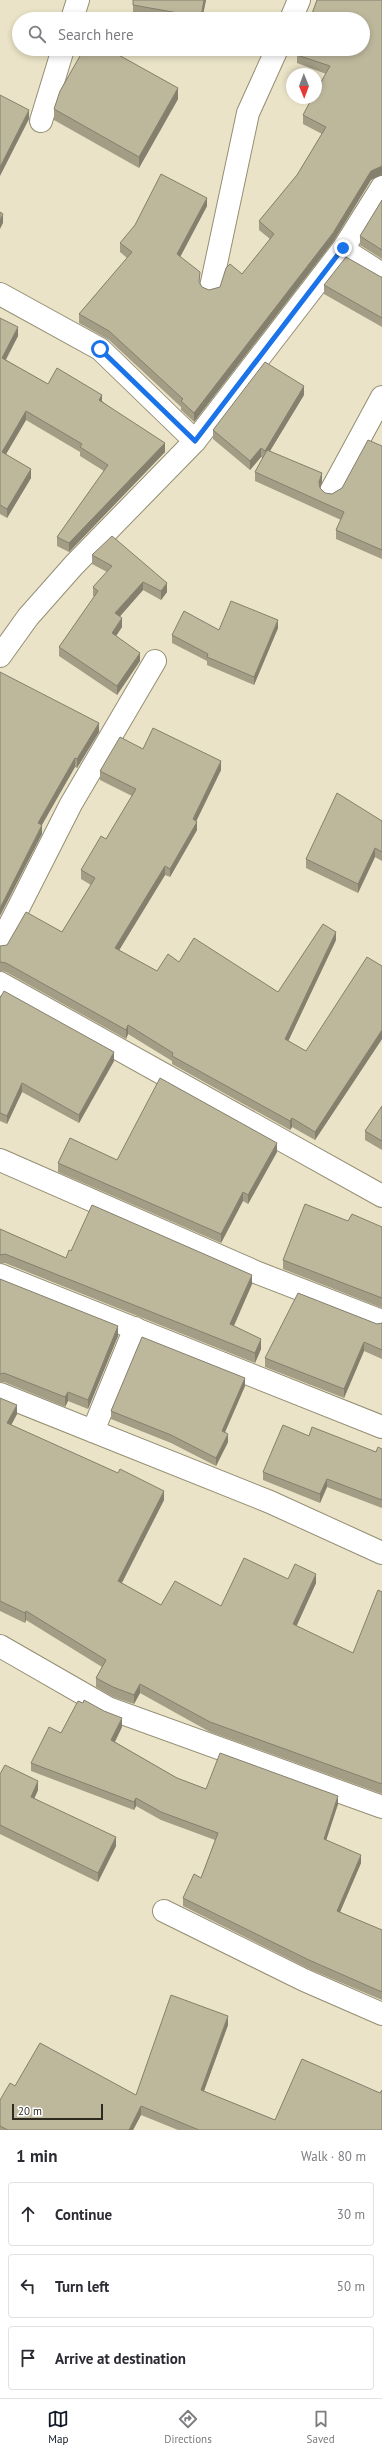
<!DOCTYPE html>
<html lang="en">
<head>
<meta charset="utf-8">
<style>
  body { margin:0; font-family:"PT Sans",sans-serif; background:#f7f7f7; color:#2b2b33 }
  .compass { position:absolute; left:286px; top:68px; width:36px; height:36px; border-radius:50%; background:#fff; box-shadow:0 2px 6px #0003; rotate:179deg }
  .scale { position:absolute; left:12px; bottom:10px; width:91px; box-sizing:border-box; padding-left:4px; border:2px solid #2d2b20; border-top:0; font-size:11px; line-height:14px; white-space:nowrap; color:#2d2b20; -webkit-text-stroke:3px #fff; paint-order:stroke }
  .stop { position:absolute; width:12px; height:12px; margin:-9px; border:3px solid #1a73e8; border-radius:50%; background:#fff }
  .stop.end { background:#1a73e8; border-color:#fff; box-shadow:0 1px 4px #0008 }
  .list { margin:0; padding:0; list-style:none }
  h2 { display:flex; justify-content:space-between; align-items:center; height:52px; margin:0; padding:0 16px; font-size:17px }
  h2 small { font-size:13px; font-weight:400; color:#7c7c81 }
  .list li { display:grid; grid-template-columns:26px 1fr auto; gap:12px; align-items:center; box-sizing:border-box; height:64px; margin:0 8px 8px; padding:0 8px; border:1px solid #e1e1e2; border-radius:4px }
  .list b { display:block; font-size:15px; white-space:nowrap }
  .list em { font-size:13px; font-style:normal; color:#7c7c81 }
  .icon { flex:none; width:22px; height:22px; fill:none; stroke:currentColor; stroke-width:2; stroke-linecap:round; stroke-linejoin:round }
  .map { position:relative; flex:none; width:382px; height:2130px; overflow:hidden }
  .search { position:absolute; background:#fff; box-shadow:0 2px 6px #0003; left:12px; right:12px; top:12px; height:44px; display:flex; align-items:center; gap:10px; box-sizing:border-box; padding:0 14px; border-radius:22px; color:#7c7c81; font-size:15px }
  .sheet { height:268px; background:#fff }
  nav { display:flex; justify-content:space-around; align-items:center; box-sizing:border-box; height:56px; border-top:1px solid #e1e1e2; background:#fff; font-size:11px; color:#7c7c81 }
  nav a { display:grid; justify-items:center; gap:2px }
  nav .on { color:#111827 }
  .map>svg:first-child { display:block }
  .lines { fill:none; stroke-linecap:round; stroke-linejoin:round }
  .minor-casing { stroke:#948e74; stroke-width:24 }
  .minor { stroke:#fff; stroke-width:22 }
  .wall { fill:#a39d86 }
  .shaded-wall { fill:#84806d }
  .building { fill:#bdb79c; stroke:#84806d }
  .route { stroke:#1a73e8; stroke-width:5 }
</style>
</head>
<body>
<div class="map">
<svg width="382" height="2130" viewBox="0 0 382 2130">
  <rect width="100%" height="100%" fill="#eae3c7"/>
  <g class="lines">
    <g class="minor-casing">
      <g id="minor">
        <path d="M72 19 78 0"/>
        <path d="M291 19 299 0"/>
        <path d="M41 121 63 49"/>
        <path d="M343 249 382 274"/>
        <path d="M211 287 248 113 277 49"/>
        <path d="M0 294 100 349 195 441"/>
        <path d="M331 491 382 397"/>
        <path d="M0 656 28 617 74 565 195 441 343 249 382 187"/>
        <path d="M0 944 71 804 155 661"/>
        <path d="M0 983 382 1196"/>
        <path d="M0 1160 258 1273 382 1321"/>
        <path d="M0 1275 382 1427"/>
        <path d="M0 1394 270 1502 382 1553"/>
        <path d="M93 1431 135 1328"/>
        <path d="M0 1646 108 1708 382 1807"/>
        <path d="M164 1911 304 1980 382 2014"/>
      </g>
    </g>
    <use href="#minor" class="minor"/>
  </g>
  <g class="wall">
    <path d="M206 0 202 19H162L133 14V5Z"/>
    <path d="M317 0 371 180 333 242 194 422 181 410V407L109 340 79 323V314L127 258 120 252V243L207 206 180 257 202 287 209 290 220 287 242 274 270 239 259 230V221L297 175 322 134 303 124V115L326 74 297 63V55Z"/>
    <path d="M178 99 139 168 54 120V109Z"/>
    <path d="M382 200V259L360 245V236Z"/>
    <path d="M381 277H382V327L324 294V285Z"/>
    <path d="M0 318 18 336 6 360 48 384 102 401 165 452 69 552 57 546V537L104 471 80 456V452L26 420 6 454 31 478 7 518 0 514Z"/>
    <path d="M304 395 270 451 322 482 320 488 325 493 332 494 342 488 382 446V559L336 539V530L341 520 255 481V472L263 458 261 457 250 470 213 439V430Z"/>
    <path d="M92 555 167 592 161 600 143 590 120 616 122 627 116 636 140 661 117 695 59 656V647L95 597 93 596V587L107 572 92 564Z"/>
    <path d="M278 628 254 685 207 665V661L172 643V635L219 630Z"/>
    <path d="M0 672 99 732 77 768 75 767 41 825 42 834Z"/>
    <path d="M143 749 221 770 196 821 197 830 170 877 165 875 119 950 157 971 179 962 278 992 336 940 288 1041 306 1051 382 966V1039L315 1140 292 1127 290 1130 172 1064V1061L128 1034 126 1039 6 972 0 971V946L7 945 62 932 91 885 81 879V870L106 839 132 796 100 780V771Z"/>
    <path d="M382 821V861L375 857 358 893 306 868V859Z"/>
    <path d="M0 998 114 1061 79 1123 22 1092 7 1124 0 1121Z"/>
    <path d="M382 1106V1150L365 1140V1131Z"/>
    <path d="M277 1152 248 1204 243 1201 221 1243 58 1172V1163Z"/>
    <path d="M348 1221 382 1227V1308L283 1269V1260Z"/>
    <path d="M0 1229 66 1258 71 1251 252 1284 234 1326 261 1349 255 1363 5 1263 0 1264Z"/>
    <path d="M0 1279 118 1336 88 1409 68 1401 65 1407 4 1382 0 1383Z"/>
    <path d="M382 1323V1359L364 1351 344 1398 265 1367V1358L377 1324Z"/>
    <path d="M245 1386 225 1432 228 1442 216 1466 171 1443 111 1419V1411Z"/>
    <path d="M0 1398 17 1414 11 1425 164 1500 122 1583 161 1605 221 1606 288 1579 316 1583 296 1626 353 1653 382 1592V1794L210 1732 140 1693 134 1704 113 1697 96 1687V1678L102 1667 26 1620 25 1623 0 1611Z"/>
    <path d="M309 1436 376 1452 382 1449V1508L327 1487 320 1503 263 1480V1472Z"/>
    <path d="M122 1727 115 1742 177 1778 206 1789 338 1804 326 1840 361 1863 340 1912 382 1930V2000L309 1969 183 1906V1898L201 1878 215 1840 161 1820 136 1806 134 1810 31 1771V1763L61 1733Z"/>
    <path d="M0 1774 38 1790 34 1798 116 1846 98 1882 0 1834Z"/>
    <path d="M228 2025 204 2091 275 2120 382 2130H178L141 2115 133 2130H0V2100L15 2086 136 2095Z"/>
  </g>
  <g class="shaded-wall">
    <path d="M204 0H206L202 19H201Z"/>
    <path d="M178 88V99L139 168V157Z"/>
    <path d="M29 110V119L0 176V167Z"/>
    <path d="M382 166V175L371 180 333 242 194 422V413L371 171Z"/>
    <path d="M207 198V206L177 263V254Z"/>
    <path d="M3 214V223L0 229V221Z"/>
    <path d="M18 327V336L2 366V358Z"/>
    <path d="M304 386V395L265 459V451Z"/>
    <path d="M102 395V404L99 400Z"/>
    <path d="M26 411V420L2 461V452Z"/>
    <path d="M165 443V452L69 552V543Z"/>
    <path d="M261 448V457L250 470V461Z"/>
    <path d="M31 469V478L7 518V509Z"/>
    <path d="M322 473V482L319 491V482Z"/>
    <path d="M143 582V590L115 622V613Z"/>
    <path d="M167 583V592L161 600V591Z"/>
    <path d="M122 618V627L112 642V633Z"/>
    <path d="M278 620V628L254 685V677Z"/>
    <path d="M140 653V661L117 695V686Z"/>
    <path d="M99 723V732L77 768V759Z"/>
    <path d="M75 758V767L38 832V823Z"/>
    <path d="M221 761V770L193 828V819Z"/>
    <path d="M197 822V830L170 877V869Z"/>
    <path d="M42 825V834L0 916V908Z"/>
    <path d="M375 848V857L358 893V884Z"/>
    <path d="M165 866V875L115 957V948Z"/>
    <path d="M336 932V940L285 1048V1039Z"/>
    <path d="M128 1025V1034L126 1039V1030Z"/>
    <path d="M382 1030V1039L315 1140V1132Z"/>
    <path d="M114 1052V1061L79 1123V1115Z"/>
    <path d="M22 1083V1092L7 1124V1116Z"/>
    <path d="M292 1118V1127L290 1130V1121Z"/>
    <path d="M277 1143V1152L248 1204V1195Z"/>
    <path d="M243 1192V1201L221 1243V1234Z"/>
    <path d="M252 1275V1284L230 1334V1324Z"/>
    <path d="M118 1326V1336L88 1409V1400Z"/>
    <path d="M261 1339V1349L255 1363V1353Z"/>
    <path d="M364 1342V1351L344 1398V1389Z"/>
    <path d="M245 1378V1386L222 1439V1431Z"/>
    <path d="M68 1392V1401L65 1407V1397Z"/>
    <path d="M17 1405V1414L7 1433V1423Z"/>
    <path d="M228 1434V1442L216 1466V1458Z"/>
    <path d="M327 1479V1487L320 1503V1494Z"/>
    <path d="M164 1491V1500L118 1590V1581Z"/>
    <path d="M316 1574V1583L293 1634V1624Z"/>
    <path d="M26 1611V1620L25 1623V1613Z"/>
    <path d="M140 1684V1693L134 1704V1695Z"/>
    <path d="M122 1718V1727L111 1749V1740Z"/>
    <path d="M38 1781V1790L31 1806V1797Z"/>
    <path d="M338 1796V1804L324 1847V1839Z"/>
    <path d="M136 1798V1806L134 1810V1802Z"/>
    <path d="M116 1837V1846L98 1882V1873Z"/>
    <path d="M361 1855V1863L337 1919V1911Z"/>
    <path d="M228 2016V2025L201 2099V2090Z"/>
    <path d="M141 2106V2115L133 2130H129Z"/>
  </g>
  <g class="building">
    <path d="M133 0H204L201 17 133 5Z"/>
    <path d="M317 0H382V166L371 171 333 233 194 413 181 401 183 399 109 331 79 314 132 252 120 243 135 225 161 174 207 198 177 254 200 272 199 282 202 287 209 290 220 287 226 268 230 264 242 274 274 234 259 221 297 175 326 127 303 115 312 98H316V91L330 66 297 55 299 49H363V19H310Z"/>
    <path d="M84 49H108L178 88 139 157 54 109 60 91Z"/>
    <path d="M0 95 29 110 0 167Z"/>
    <path d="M382 200V250L360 236Z"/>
    <path d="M0 212 3 214 0 221Z"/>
    <path d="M346 257 381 277H382V318L324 285Z"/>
    <path d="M0 318 18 327 2 358 48 384 57 368 102 395 99 400 165 443 69 543 57 537 108 465 80 447 82 444 26 411 2 452 31 469 7 509 0 505Z"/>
    <path d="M265 362 304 386 265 451 261 448 250 461 213 430Z"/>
    <path d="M368 440 382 446V550L336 530 344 512 255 472 267 450 322 473 319 482 320 488 325 493 332 494 342 488Z"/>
    <path d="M112 536 167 583 161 591 143 582 115 613 122 618 112 633 140 653 117 686 59 647 98 591 93 587 112 566 92 555Z"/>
    <path d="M231 601 278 620 254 677 207 657 208 654 172 635 184 611 219 630Z"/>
    <path d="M0 672 99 723 77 759 75 758 38 823 42 825 0 908Z"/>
    <path d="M153 728 221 761 193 819 197 822 170 869 165 866 115 948 157 971 168 954 179 962 194 938 278 992 323 924 336 932 285 1039 306 1051 367 957 382 966V1030L315 1132 292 1118 290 1121 172 1056 173 1053 128 1025 126 1030 6 963 0 962V946L7 945 26 912 62 932 95 878 81 870 101 836 106 839 136 789 100 771 120 737 143 749Z"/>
    <path d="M337 793 382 821V852L375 848 358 884 306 859Z"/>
    <path d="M4 991 114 1052 79 1115 22 1083 7 1116 0 1113V998Z"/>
    <path d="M160 1078 277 1143 248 1195 243 1192 221 1234 58 1163 70 1138 117 1160Z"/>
    <path d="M382 1106V1141L365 1131Z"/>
    <path d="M305 1204 348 1221 352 1214 382 1227V1298L283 1260Z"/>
    <path d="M92 1205 252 1275 230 1324 261 1339 255 1353 5 1254 0 1255V1229L66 1258 69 1250 71 1251Z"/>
    <path d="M0 1279 118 1326 88 1400 68 1392 65 1397 4 1373 0 1374Z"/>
    <path d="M298 1293 377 1324 382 1323V1350L364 1342 344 1389 265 1358Z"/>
    <path d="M142 1337 245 1378 222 1431 228 1434 216 1458 171 1435 111 1411Z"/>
    <path d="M0 1398 17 1405 7 1423 118 1473 120 1469 164 1491 118 1581 161 1605 175 1581 221 1606 244 1558 288 1579 295 1564 316 1574 293 1624 353 1653 378 1590 382 1592V1784L210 1722 140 1684 134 1695 113 1687 96 1678 106 1660 26 1611 25 1613 0 1601Z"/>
    <path d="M283 1425 309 1436 312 1427 376 1452 378 1447 382 1449V1500L327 1479 320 1494 263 1472Z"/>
    <path d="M84 1700 104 1711 122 1718 111 1740 177 1778 206 1789 220 1753 338 1796 324 1839 361 1855 337 1911 382 1930V1992L309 1960 183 1898 194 1874 201 1878 218 1833 161 1812 136 1798 134 1802 31 1763 49 1727 61 1733 78 1701 83 1703Z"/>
    <path d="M5 1765 38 1781 31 1797 116 1837 98 1873 0 1825V1774Z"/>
    <path d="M171 1995 228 2016 201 2090 275 2120 302 2059 380 2093 382 2090V2130H199L141 2106 129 2130H8L0 2126V2100L10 2083 15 2086 40 2043 136 2095Z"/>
  </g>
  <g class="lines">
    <path class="route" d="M100 349 195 441 343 248"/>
  </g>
</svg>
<svg class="compass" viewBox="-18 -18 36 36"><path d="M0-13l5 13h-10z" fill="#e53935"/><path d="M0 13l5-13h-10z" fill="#7c7c81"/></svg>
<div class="scale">20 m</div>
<div class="stop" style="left:100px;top:349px"></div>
<div class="stop end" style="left:343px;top:248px"></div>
<div class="search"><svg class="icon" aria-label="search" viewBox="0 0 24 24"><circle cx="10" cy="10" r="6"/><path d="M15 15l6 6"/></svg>Search here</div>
</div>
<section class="sheet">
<h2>1 min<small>Walk · 80 m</small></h2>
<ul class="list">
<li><svg class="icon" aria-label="ahead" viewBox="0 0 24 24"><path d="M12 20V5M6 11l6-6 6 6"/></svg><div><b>Continue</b></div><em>30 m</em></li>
<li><svg class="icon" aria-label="left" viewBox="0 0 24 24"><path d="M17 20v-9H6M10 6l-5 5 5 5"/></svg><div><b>Turn left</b></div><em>50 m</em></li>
<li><svg class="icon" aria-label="arrive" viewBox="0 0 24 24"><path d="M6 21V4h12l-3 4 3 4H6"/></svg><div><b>Arrive at destination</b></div></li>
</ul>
</section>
<nav>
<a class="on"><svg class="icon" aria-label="map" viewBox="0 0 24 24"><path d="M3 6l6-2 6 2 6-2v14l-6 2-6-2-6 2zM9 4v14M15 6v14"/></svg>Map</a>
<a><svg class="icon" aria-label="directions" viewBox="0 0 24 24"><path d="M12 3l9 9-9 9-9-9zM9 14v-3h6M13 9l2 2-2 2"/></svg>Directions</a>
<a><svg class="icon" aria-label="saved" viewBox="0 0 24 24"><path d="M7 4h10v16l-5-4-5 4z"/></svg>Saved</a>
</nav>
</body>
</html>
